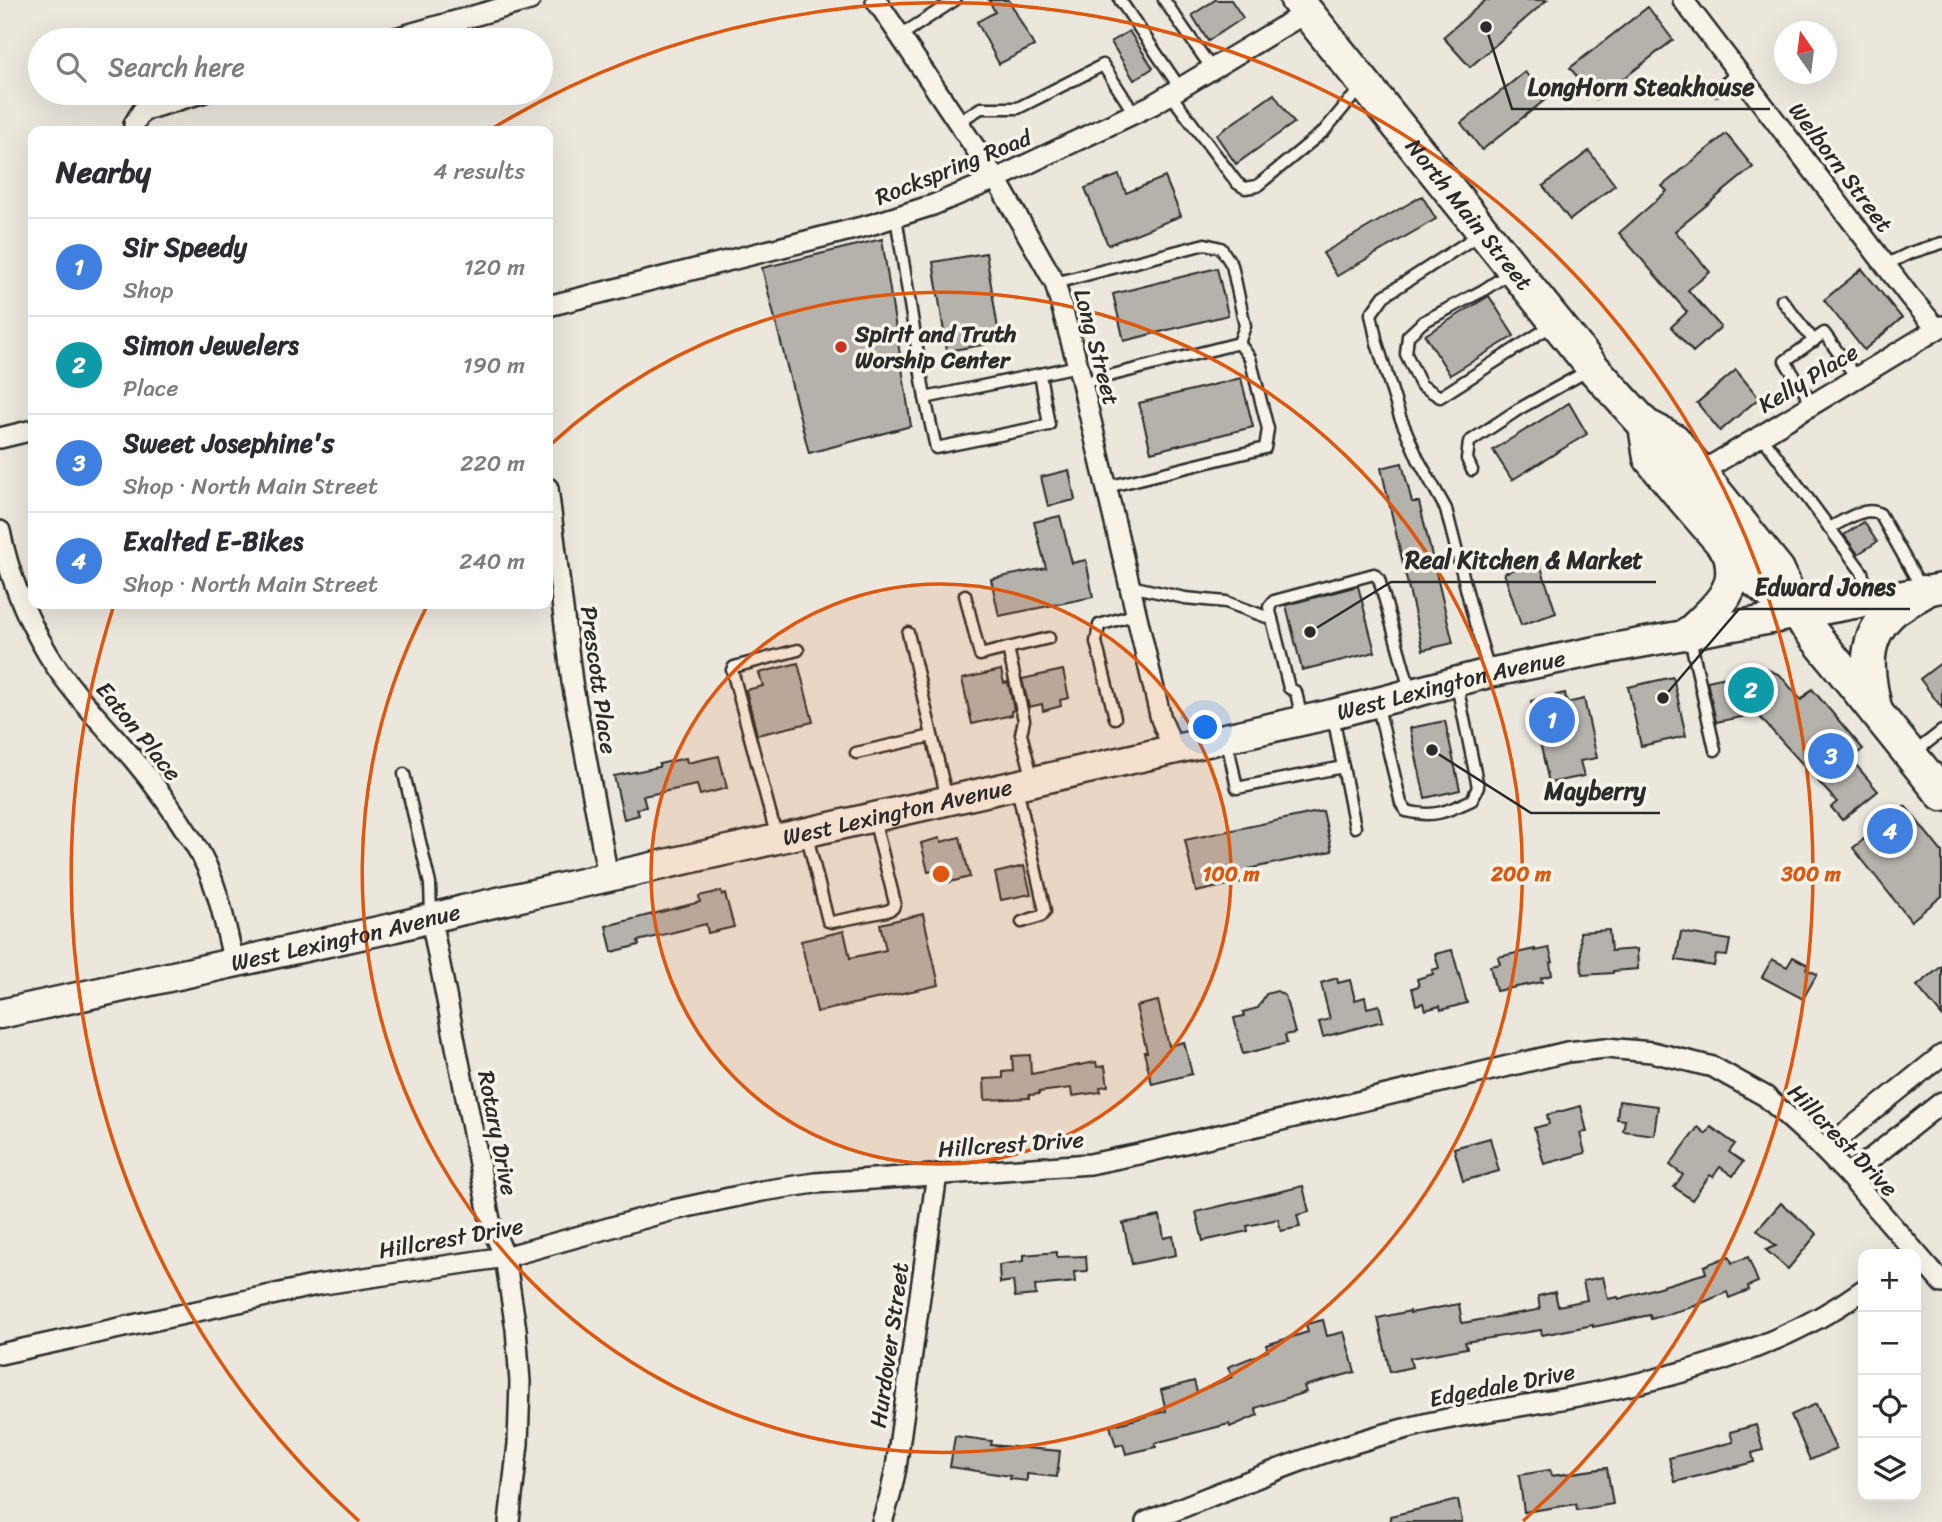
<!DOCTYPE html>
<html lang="en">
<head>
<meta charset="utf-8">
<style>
  body { margin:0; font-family:Sriracha,sans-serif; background:#f2f2f3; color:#2b2b33 }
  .controls { position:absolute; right:21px; bottom:21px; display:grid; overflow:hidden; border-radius:14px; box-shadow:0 7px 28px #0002 }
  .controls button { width:63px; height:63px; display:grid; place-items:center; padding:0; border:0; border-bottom:2px solid #e1e1e2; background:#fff; color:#2b2b33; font:35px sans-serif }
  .compass { position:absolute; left:1774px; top:21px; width:63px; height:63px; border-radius:50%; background:#fff; box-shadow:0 7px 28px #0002; rotate:346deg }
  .you { position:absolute; left:1206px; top:728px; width:24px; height:24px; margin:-18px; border:5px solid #fff; border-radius:50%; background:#1a73e8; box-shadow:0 0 0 10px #1a73e833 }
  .badge { display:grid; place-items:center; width:46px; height:46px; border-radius:50%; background:#2563eb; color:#fff; font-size:23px; font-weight:700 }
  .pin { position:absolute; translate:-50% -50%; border:4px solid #fff; box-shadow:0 2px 7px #0006 }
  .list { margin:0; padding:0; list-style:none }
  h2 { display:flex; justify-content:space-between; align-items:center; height:91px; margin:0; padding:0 28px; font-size:30px }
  h2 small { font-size:23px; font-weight:400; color:#7c7c81 }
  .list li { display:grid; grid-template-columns:46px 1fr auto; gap:21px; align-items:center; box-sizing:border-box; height:98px; padding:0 28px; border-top:2px solid #e1e1e2 }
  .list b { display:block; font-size:26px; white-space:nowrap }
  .list p { margin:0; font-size:23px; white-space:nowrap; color:#7c7c81 }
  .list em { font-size:23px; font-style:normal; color:#7c7c81 }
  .icon { flex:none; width:38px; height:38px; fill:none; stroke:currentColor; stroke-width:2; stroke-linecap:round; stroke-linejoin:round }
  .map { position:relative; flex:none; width:1942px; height:1522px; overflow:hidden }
  .search { position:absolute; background:#fff; box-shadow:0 7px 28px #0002; left:28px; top:28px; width:525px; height:77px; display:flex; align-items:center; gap:18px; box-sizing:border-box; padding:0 24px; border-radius:38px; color:#7c7c81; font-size:26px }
  .panel { position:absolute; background:#fff; box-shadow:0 7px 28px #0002; left:28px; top:126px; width:525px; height:483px; border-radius:14px }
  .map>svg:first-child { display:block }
  .building { fill:#b5b2ab; stroke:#2b2b2b; stroke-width:2 }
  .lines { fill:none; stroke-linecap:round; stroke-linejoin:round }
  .lane-casing { stroke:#2b2b2b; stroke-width:15 }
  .street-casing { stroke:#2b2b2b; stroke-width:24 }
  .secondary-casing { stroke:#2b2b2b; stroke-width:33 }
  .primary-casing { stroke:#2b2b2b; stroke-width:37 }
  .lane { stroke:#f7f3e8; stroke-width:10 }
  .street { stroke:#f7f3e8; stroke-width:19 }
  .secondary { stroke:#f7f3e8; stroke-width:28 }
  .primary { stroke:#f7f3e8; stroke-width:32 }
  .ring { fill:none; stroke:#df570e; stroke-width:3.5 }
  .poi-dot { fill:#c8321e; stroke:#f7f3e8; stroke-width:2.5 }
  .labels { text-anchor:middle; stroke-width:7; stroke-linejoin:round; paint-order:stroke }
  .street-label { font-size:23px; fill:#2b2b2b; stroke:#f7f3e8 }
  .poi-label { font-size:23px; font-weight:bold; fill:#2b2b2b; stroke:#f7f3e8; text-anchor:start }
  .centre { fill:#df570e; stroke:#f7f3e8; stroke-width:3.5 }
  .ring-label { font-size:21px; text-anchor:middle; font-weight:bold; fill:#df570e; stroke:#f7f3e8; stroke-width:7; stroke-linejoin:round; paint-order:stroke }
  .leader { fill:none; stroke:#2b2b2b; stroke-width:2.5 }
  .callout-dot { fill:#2b2b2b; stroke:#f7f3e8; stroke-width:2.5 }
  .callout-label { font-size:24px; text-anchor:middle; font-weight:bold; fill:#2b2b2b; stroke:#f7f3e8; stroke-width:7; stroke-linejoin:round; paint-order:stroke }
</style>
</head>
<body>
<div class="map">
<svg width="1942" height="1522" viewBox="0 0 1942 1522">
  <rect width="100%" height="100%" fill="#ebe7dd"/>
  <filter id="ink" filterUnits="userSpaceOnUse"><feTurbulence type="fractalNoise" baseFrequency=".0143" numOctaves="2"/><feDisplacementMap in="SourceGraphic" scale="14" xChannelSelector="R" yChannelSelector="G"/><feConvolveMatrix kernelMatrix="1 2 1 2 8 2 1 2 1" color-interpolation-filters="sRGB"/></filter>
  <g filter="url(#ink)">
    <g class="building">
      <path d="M989 0H1009L1034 46 999 64 977 22 995 12Z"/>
      <path d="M1215 0H1231L1243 18 1208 41 1192 15Z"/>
      <path d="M1486 0H1547L1470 67 1443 37Z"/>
      <path d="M1648 7 1673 40 1596 100 1570 68Z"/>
      <path d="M1129 31 1153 68 1134 80 1111 42Z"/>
      <path d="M1525 72 1546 99 1482 150 1461 123Z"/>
      <path d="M1274 94 1294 123 1236 164 1216 135Z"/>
      <path d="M1726 134 1753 167 1675 231 1710 272 1688 290 1721 327 1693 352 1671 327 1687 312 1619 233 1667 191 1662 186Z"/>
      <path d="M1589 151 1615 185 1570 220 1543 186Z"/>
      <path d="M1119 175 1126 193 1165 177 1181 216 1108 245 1085 188Z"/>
      <path d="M1422 196 1436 219 1337 276 1323 253Z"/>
      <path d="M882 239 911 426 809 453 762 268Z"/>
      <path d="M986 253 1000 342 947 351 933 262Z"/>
      <path d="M1217 268 1228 315 1124 341 1113 294Z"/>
      <path d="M1862 269 1902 318 1864 350 1824 300Z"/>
      <path d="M1489 296 1514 336 1450 375 1425 335Z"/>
      <path d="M1736 370 1759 398 1720 431 1697 403Z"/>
      <path d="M1241 378 1253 427 1151 452 1139 403Z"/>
      <path d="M1569 403 1587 434 1512 480 1493 450Z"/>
      <path d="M1402 463 1412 502H1419L1453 643 1423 650 1381 468Z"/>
      <path d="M1069 470 1075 500 1048 506 1041 477Z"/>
      <path d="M1060 516 1072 563 1086 560 1093 597 999 616 991 579 1046 568 1034 522Z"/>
      <path d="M1864 522 1877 542 1858 554 1844 535Z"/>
      <path d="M1539 561 1556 613 1521 625 1504 573Z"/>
      <path d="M1358 586 1375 652 1302 670 1286 605Z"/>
      <path d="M1942 662V708L1920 679Z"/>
      <path d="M798 663 813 722 757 735 746 690 763 686 759 673Z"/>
      <path d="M1766 669 1780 675 1801 700 1812 689 1863 749 1851 759 1878 791 1842 820 1831 807 1837 802 1757 714 1716 722 1707 681Z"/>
      <path d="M1001 670 1004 683 1008 682 1014 710 1011 711 1012 715 972 724 962 679Z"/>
      <path d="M1063 670 1069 698 1060 700 1061 706 1043 711 1042 704 1029 707 1022 679Z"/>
      <path d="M1673 677 1686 736 1641 746 1628 687Z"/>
      <path d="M1565 693 1567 703 1584 699 1597 758 1580 761 1584 776 1549 783 1531 701Z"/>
      <path d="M1445 721 1460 790 1425 798 1410 728Z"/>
      <path d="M719 756 727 788 700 795 697 785 643 796 646 807 637 809 639 815 624 819 614 776 659 767V764L686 758 687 763Z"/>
      <path d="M1905 806 1942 852V896L1911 921 1853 848Z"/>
      <path d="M1323 811 1332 851 1248 869 1251 880 1196 892 1185 840Z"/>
      <path d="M960 837 970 877 946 883 943 869 928 872 921 843 940 838 941 842Z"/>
      <path d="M1024 866 1031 894 1001 900 995 873Z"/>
      <path d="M721 891 722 895 725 894 734 927 708 933 706 924 638 941 639 945 612 952 606 926 700 902 699 896Z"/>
      <path d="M923 914 939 985 817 1012 801 941 844 931 850 958 886 950 880 924Z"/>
      <path d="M1609 930 1611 951 1637 949 1638 969 1613 971V973L1582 975 1580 932Z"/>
      <path d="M1681 932 1730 940 1727 956 1716 955 1714 966 1676 960Z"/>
      <path d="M1549 948 1553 962 1550 963 1552 975 1541 978 1542 982 1496 991 1490 966 1500 964 1498 957 1535 949V951Z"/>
      <path d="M1452 950 1467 1003 1441 1010 1440 1006 1425 1010 1423 1003 1416 1005 1412 988 1419 986 1417 979 1433 974 1432 970 1439 968 1435 954Z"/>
      <path d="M1793 957 1808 965 1806 969 1817 974 1803 999 1762 977 1772 959 1787 967Z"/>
      <path d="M1942 966V1016L1917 986Z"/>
      <path d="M1337 978 1338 983 1350 980 1355 1000 1365 997 1367 1008 1379 1005 1383 1021 1323 1037 1319 1022 1330 1019 1321 983Z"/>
      <path d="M1277 991 1285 996 1295 1033 1285 1035 1287 1043 1243 1054 1234 1018 1244 1016 1243 1012 1258 1008 1266 994Z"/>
      <path d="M1158 1001 1169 1046 1184 1042 1192 1074 1152 1084 1144 1052H1147L1136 1006Z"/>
      <path d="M1030 1055 1031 1074 1096 1062 1097 1067 1105 1066 1108 1086 1100 1087 1101 1092 1072 1096 1071 1088 1039 1092V1094L1029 1095V1098L985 1100 984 1079 1003 1078V1072L1013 1071 1012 1056Z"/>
      <path d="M1619 1101 1658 1106 1654 1135 1623 1131 1625 1120 1617 1119Z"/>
      <path d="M1581 1106 1587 1132 1580 1133 1585 1153 1544 1164 1534 1128 1549 1124 1547 1115Z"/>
      <path d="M1698 1127 1706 1134 1711 1127 1735 1144 1729 1152 1743 1162 1733 1176 1720 1167 1713 1177 1710 1175 1692 1200 1674 1187 1683 1175 1670 1165Z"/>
      <path d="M1490 1138 1499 1171 1463 1181 1454 1148Z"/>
      <path d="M1303 1186 1309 1212 1297 1215 1300 1227 1281 1231 1278 1219 1247 1226 1248 1231 1203 1241 1196 1212Z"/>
      <path d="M1781 1203 1817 1234 1788 1269 1766 1250 1776 1246 1757 1230Z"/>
      <path d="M1160 1216 1164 1238 1173 1236 1176 1255 1132 1264 1123 1223Z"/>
      <path d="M1057 1252V1257L1086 1256 1087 1271 1074 1272 1075 1282 1035 1286 1036 1295 1015 1297 1013 1281 1000 1283 999 1265 1024 1261V1255Z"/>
      <path d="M1729 1256 1732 1263 1748 1257 1758 1282 1748 1286 1749 1290 1729 1298 1727 1292 1695 1306 1651 1319 1650 1315 1593 1327V1325L1542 1335 1541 1330 1465 1342 1467 1348 1410 1358 1412 1367 1390 1372 1378 1318 1410 1311V1313L1459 1304 1462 1323 1537 1310 1540 1309 1538 1296 1555 1292 1558 1306 1587 1300 1583 1281 1603 1277 1608 1299 1618 1297 1619 1299 1706 1273 1704 1266Z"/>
      <path d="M1323 1320 1327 1336 1344 1332 1355 1372 1304 1386 1306 1392 1255 1408 1258 1415 1230 1427 1229 1424 1155 1443 1156 1447 1126 1454 1123 1444 1116 1446 1110 1426 1166 1411 1161 1390 1194 1381 1197 1392 1232 1377 1228 1367 1268 1351 1266 1345 1308 1332 1306 1324Z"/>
      <path d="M1816 1404 1836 1449 1810 1460 1791 1415Z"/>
      <path d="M1756 1425 1763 1450 1752 1453 1754 1462 1675 1482 1669 1458 1733 1442 1730 1432Z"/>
      <path d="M955 1436 992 1441 991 1445 1060 1451 1057 1477 1027 1474V1481L1010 1479 1011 1476 950 1467Z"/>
      <path d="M1607 1468 1613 1504 1577 1510 1576 1504 1524 1512 1519 1475 1550 1470 1551 1476Z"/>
      <path d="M1458 1500 1462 1522H1391L1390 1516Z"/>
    </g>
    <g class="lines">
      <g class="lane-casing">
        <g id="lane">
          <path d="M1120 0 1180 88"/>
          <path d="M1164 0 1212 69"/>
          <path d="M900 36 955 0"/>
          <path d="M1716 90 1739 73"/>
          <path d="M1170 94 1237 183 1245 188 1257 186 1324 131 1350 100 1362 90"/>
          <path d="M958 122 981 108H1018L1103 65 1134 113"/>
          <path d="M896 217 925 398 936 448 1049 425 1040 374 1078 366"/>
          <path d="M1480 234 1384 296 1371 314 1377 343 1400 417 1418 459 1446 509 1475 623 1489 670"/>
          <path d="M1885 265 1910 253 1942 243"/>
          <path d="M1511 272 1482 291 1423 322 1408 336 1406 354 1421 385 1440 397 1554 324"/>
          <path d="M1055 283 1205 244 1221 248 1232 265 1245 326 1239 343 1081 383"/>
          <path d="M1782 300 1814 341"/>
          <path d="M925 398 1040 374"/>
          <path d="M1812 404 1785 361 1824 333 1856 377"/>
          <path d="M1761 435 1862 572 1869 600"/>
          <path d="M1472 470 1467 459 1469 442 1519 409 1589 370"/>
          <path d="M1107 487 1265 448 1268 429 1250 358 1239 343"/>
          <path d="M1829 528C1844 521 1865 505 1880 514L1921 587"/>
          <path d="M1130 586 1185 598 1226 602 1272 619"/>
          <path d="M965 595 980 655 1008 648"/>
          <path d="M908 633 947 799"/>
          <path d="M1690 638 1715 750"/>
          <path d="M1377 703 1401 803 1406 811C1434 818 1446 812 1472 800L1478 787 1457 685"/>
          <path d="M1115 718 1096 642 1099 625 1137 614"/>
          <path d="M1302 720 1296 692 1289 688 1269 607 1274 601 1374 574 1379 579 1410 690"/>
          <path d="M1227 741 1237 788 1343 767 1333 716"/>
          <path d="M1915 752 1942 731"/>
          <path d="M856 753 932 736"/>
          <path d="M1343 767 1355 827"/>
          <path d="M404 774 430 884 431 915"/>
          <path d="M1033 780 1021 734 1024 720 1008 648 1049 638"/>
          <path d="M1017 788 1045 911 1041 916 1022 922"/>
          <path d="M807 836 828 921 832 922 887 911 893 908 895 903 874 819"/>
          <path d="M777 838 732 670 734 667 798 650"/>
        </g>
      </g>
      <g class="street-casing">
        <g id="street">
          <path d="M876 0 996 179 1055 283 1078 366 1161 719 1173 748"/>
          <path d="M1683 0 1909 296 1937 329"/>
          <path d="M388 40 530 0"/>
          <path d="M134 131V124L142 111 202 93"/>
          <path d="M548 306 870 225 933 205 996 179 1152 105 1307 12"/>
          <path d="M0 438 33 430"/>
          <path d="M1701 472 1942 326"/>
          <path d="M548 488 572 682 608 877"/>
          <path d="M0 531C9 575 25 616 48 654 72 694 106 726 135 761 156 786 177 816 194 843 217 878 225 923 234 964"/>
          <path d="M431 919 491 1225 505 1257 516 1329 520 1382 518 1444 509 1522"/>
          <path d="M1824 1150 1942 1055"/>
          <path d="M1849 1176 1942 1102"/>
          <path d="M0 1354 317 1285 505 1257 673 1210 762 1191 815 1183 1090 1164 1139 1154 1567 1052 1606 1048 1652 1052 1713 1067 1765 1096 1817 1143 1849 1176 1942 1283"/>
          <path d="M882 1522 890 1496 896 1468 937 1174"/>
          <path d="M1146 1522C1230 1489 1313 1452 1400 1430 1455 1415 1511 1408 1567 1398 1670 1379 1777 1352 1863 1290"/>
        </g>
      </g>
      <g class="secondary-casing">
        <g id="secondary">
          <path id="s1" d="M0 1014 392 928 463 910 608 877 1332 714 1489 673 1591 652 1942 588"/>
        </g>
      </g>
      <g class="primary-casing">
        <g id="primary">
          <path id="s2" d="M1297 0 1593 368 1645 425 1674 440 1778 570 1797 614"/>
          <path d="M1645 425 1650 458 1677 491 1752 578 1797 614 1942 794"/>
          <path d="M1689 634C1705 618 1730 599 1732 576 1733 568 1731 560 1730 553"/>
          <path d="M1876 712C1867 674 1860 637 1895 609 1904 603 1914 597 1923 592"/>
        </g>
      </g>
      <use href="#lane" class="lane"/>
      <use href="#street" class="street"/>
      <use href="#secondary" class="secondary"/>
      <use href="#primary" class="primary"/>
    </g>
  </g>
  <circle cx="941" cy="874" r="290" fill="#df570e" fill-opacity=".12"/>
  <g class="ring">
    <circle cx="941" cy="874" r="290"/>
    <path d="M549 446A580 580 0 1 1 427 606"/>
    <path d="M359 1521A870 870 0 0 1 114 605M493 128A870 870 0 0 1 1523 1521"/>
  </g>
  <circle class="poi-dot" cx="841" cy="347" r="7"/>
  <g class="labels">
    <g class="street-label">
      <text transform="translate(953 167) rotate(-22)" y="8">Rockspring Road</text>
      <text transform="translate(1841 167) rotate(53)" y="8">Welborn Street</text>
      <text dy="8" stroke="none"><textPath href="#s2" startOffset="275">North Main Street</textPath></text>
      <text transform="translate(1097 347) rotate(75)" y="8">Long Street</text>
      <text transform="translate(1808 378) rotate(-31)" y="8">Kelly Place</text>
      <text transform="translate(599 680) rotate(82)" y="8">Prescott Place</text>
      <text dy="8" stroke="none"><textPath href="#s1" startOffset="1488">West Lexington Avenue</textPath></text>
      <text transform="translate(139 731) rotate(51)" y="8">Eaton Place</text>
      <text dy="8" stroke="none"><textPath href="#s1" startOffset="920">West Lexington Avenue</textPath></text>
      <text dy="8" stroke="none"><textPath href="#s1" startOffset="354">West Lexington Avenue</textPath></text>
      <text transform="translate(498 1133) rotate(79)" y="8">Rotary Drive</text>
      <text transform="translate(1843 1140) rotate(46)" y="8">Hillcrest Drive</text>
      <text transform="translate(1011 1144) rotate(-4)" y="8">Hillcrest Drive</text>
      <text transform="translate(451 1238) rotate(-10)" y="8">Hillcrest Drive</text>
      <text transform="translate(889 1345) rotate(-82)" y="8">Hurdover Street</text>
      <text transform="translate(1502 1385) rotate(-11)" y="8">Edgedale Drive</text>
    </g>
    <g class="poi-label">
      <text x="855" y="342">Spirit and Truth<tspan x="855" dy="26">Worship Center</tspan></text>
    </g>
  </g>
  <circle cx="941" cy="874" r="10" class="centre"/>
  <g class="ring-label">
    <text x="1231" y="881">100 m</text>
    <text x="1521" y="881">200 m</text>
    <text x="1811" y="881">300 m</text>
  </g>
  <path class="leader" d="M1486 27L1512 109H1770M1310 632L1391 582H1656M1663 698L1739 609H1910M1432 750L1531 813H1660"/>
  <g class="callout-dot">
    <circle cx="1486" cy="27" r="7"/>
    <circle cx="1310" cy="632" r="7"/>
    <circle cx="1663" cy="698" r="7"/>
    <circle cx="1432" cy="750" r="7"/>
  </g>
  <g class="callout-label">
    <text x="1641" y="95">LongHorn Steakhouse</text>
    <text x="1524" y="568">Real Kitchen &amp; Market</text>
    <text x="1825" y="595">Edward Jones</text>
    <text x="1595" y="799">Mayberry</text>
  </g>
</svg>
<div class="controls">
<button>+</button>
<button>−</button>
<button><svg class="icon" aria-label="locate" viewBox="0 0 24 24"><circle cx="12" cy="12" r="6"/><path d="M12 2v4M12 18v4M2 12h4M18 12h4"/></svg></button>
<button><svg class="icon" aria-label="layers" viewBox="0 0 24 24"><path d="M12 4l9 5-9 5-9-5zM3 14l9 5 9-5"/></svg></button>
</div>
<svg class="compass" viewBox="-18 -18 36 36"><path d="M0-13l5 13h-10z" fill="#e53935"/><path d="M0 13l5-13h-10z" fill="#7c7c81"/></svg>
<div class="you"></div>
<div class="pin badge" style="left:1552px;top:720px;background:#3f7fe0">1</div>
<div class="pin badge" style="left:1751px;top:690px;background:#0f9aa8">2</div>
<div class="pin badge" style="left:1831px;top:756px;background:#3f7fe0">3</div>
<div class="pin badge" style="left:1890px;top:831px;background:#3f7fe0">4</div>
<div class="search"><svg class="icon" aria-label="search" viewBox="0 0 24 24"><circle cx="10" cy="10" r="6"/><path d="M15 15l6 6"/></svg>Search here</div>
<section class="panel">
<h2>Nearby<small>4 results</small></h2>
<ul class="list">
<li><span class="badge" style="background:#3f7fe0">1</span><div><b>Sir Speedy</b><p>Shop</p></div><em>120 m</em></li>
<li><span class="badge" style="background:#0f9aa8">2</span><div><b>Simon Jewelers</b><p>Place</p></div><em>190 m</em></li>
<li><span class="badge" style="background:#3f7fe0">3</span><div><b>Sweet Josephine's</b><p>Shop · North Main Street</p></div><em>220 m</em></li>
<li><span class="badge" style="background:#3f7fe0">4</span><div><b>Exalted E-Bikes</b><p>Shop · North Main Street</p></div><em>240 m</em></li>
</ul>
</section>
</div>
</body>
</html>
